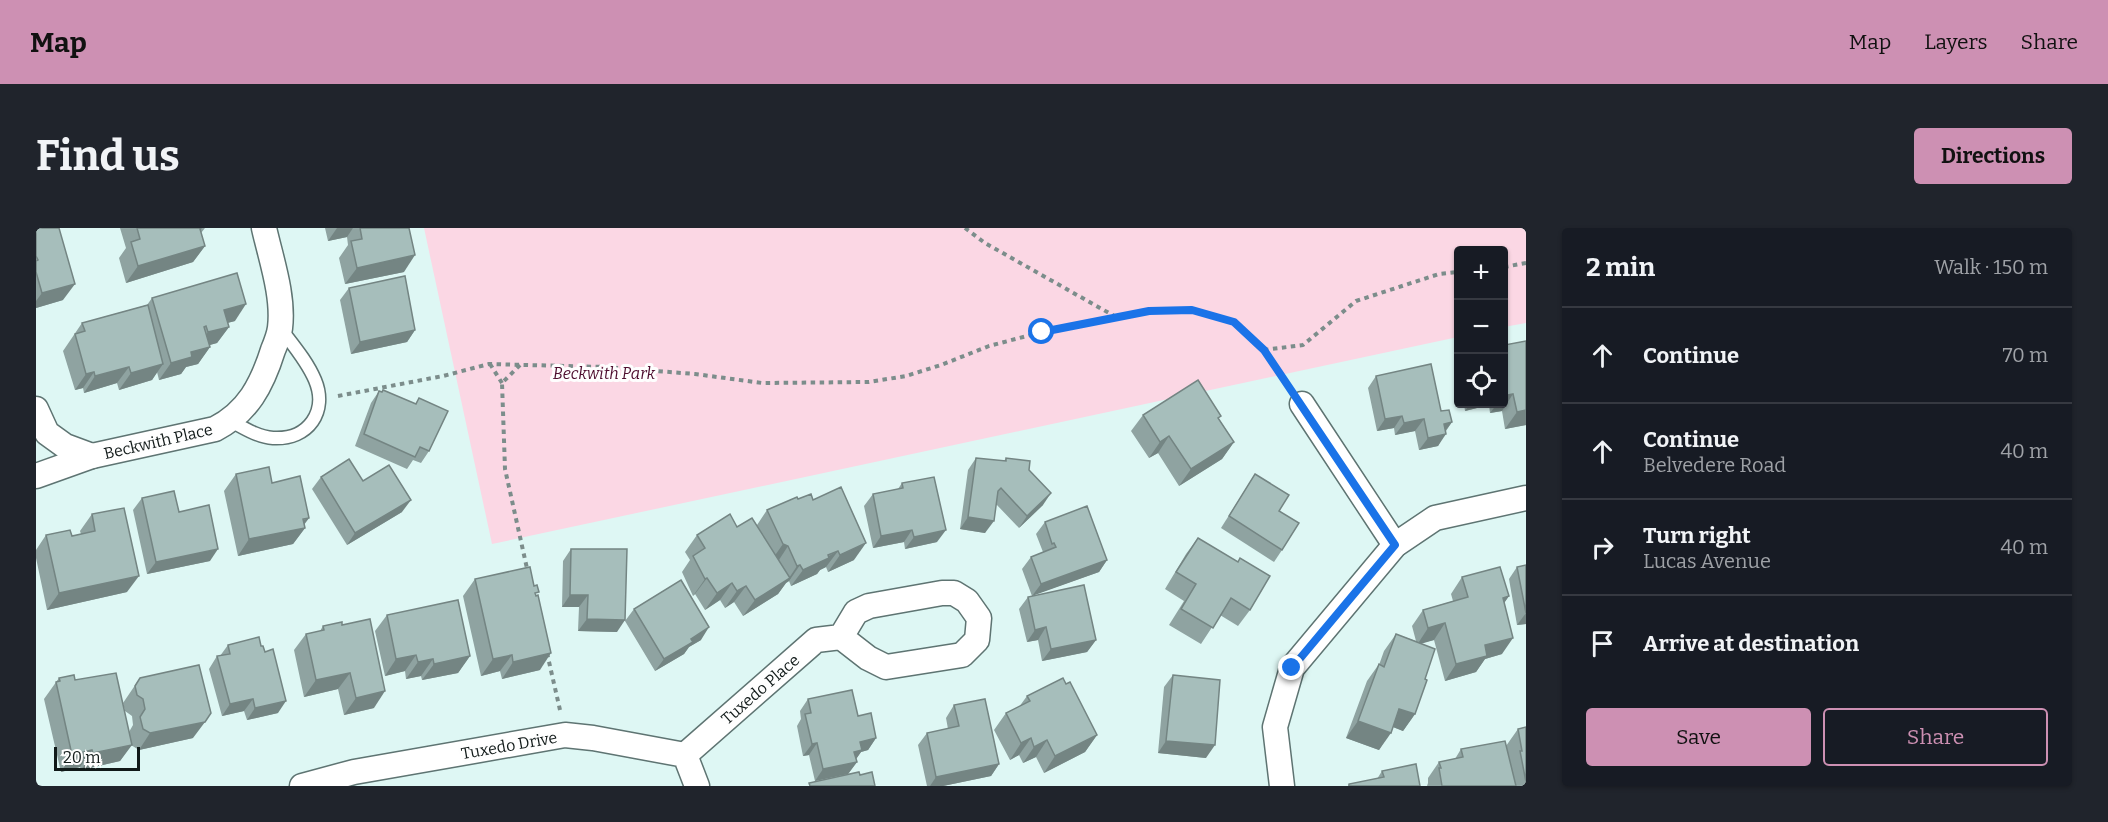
<!DOCTYPE html>
<html lang="en">
<head>
<meta charset="utf-8">
<style>
  body { margin:0; font-family:Bitter,serif; background:#20242c; color:#f1f3f6 }
  .controls { position:absolute; right:18px; top:18px; display:grid; overflow:hidden; border-radius:6px; box-shadow:0 2px 4px #0004 }
  .controls button { width:54px; height:54px; display:grid; place-items:center; padding:0; border:0; border-bottom:2px solid #363941; background:#171b24; color:#f1f3f6; font:30px sans-serif }
  .scale { position:absolute; left:18px; bottom:15px; width:86px; box-sizing:border-box; padding-left:6px; border:3px solid #111a19; border-top:0; font-size:16px; line-height:21px; white-space:nowrap; color:#111a19; -webkit-text-stroke:4px #fefefe; paint-order:stroke }
  .stop { position:absolute; width:18px; height:18px; margin:-14px; border:4px solid #1a73e8; border-radius:50%; background:#fff }
  .stop.end { background:#1a73e8; border-color:#fff; box-shadow:0 2px 6px #0008 }
  .list { margin:0; padding:0; list-style:none }
  h2 { display:flex; justify-content:space-between; align-items:center; height:78px; margin:0; padding:0 24px; font-size:26px }
  h2 small { font-size:20px; font-weight:400; color:#9ea1a6 }
  .list li { display:grid; grid-template-columns:39px 1fr auto; gap:18px; align-items:center; box-sizing:border-box; height:96px; padding:0 24px; border-top:2px solid #363941 }
  .list b { display:block; font-size:22px; white-space:nowrap }
  .list p { margin:0; font-size:20px; white-space:nowrap; color:#9ea1a6 }
  .list em { font-size:20px; font-style:normal; color:#9ea1a6 }
  .actions { display:flex; gap:12px; padding:18px 24px }
  .actions a { flex:1; padding:14px 0; border:2px solid #cd90b3; border-radius:6px; text-align:center; font-size:21px; color:#cd90b3 }
  .actions .main { background:#cd90b3; color:#111 }
  .icon { flex:none; width:33px; height:33px; fill:none; stroke:currentColor; stroke-width:2; stroke-linecap:round; stroke-linejoin:round }
  .map { position:relative; flex:none; width:1490px; height:558px; overflow:hidden; border-radius:6px }
  header { display:flex; align-items:center; gap:36px; box-sizing:border-box; height:84px; padding:0 30px; background:#cd90b3; color:#111 }
  header strong { font-size:28px }
  nav { display:flex; gap:33px; margin-inline-start:auto; font-size:21px }
  .intro { display:flex; align-items:center; justify-content:space-between; box-sizing:border-box; height:144px; padding:0 36px }
  h1 { margin:0; font-size:42px }
  .button { padding:15px 27px; border-radius:6px; background:#cd90b3; color:#111; font-size:21px; font-weight:700 }
  main { display:flex; gap:36px; padding:0 36px }
  aside { flex:1; background:#171b24; border-radius:6px; box-shadow:0 2px 4px #0004 }
  .map>svg:first-child { display:block }
  .green { fill:#fbd7e4 }
  .lines { fill:none; stroke-linecap:round; stroke-linejoin:round }
  .service-casing { stroke:#5e7472; stroke-width:15 }
  .minor-casing { stroke:#5e7472; stroke-width:27 }
  .path { stroke:#7c8d8b; stroke-width:4; stroke-dasharray:4.5 4.5; stroke-linecap:butt }
  .service { stroke:#fff; stroke-width:12 }
  .minor { stroke:#fff; stroke-width:24 }
  .wall { fill:#8fa3a1 }
  .shaded-wall { fill:#748583 }
  .building { fill:#a6bebb; stroke:#748583; stroke-width:1.5 }
  .route { stroke:#1a73e8; stroke-width:8 }
  .labels { text-anchor:middle; stroke-width:6; stroke-linejoin:round; paint-order:stroke }
  .park-label { font-size:16px; font-style:italic; fill:#4e0e2f; stroke:#fefefe }
  .street-label { font-size:16px; fill:#111a19; stroke:#fefefe }
</style>
</head>
<body>
<header>
<strong>Map</strong>
<nav><a>Map</a><a>Layers</a><a>Share</a></nav>
</header>
<div class="intro"><h1>Find us</h1><a class="button">Directions</a></div>
<main>
<div class="map">
<svg width="1490" height="558" viewBox="0 0 1490 558">
  <rect width="100%" height="100%" fill="#def7f4"/>
  <path class="green" d="M388 0H1490V95L1468 99V22H1422V109L456 316Z"/>
  <g class="lines">
    <g class="service-casing">
      <path id="service" d="M195 193C208 200 222 209 237 210 273 212 292 183 279 152 271 133 257 117 245 101"/>
    </g>
    <g class="minor-casing">
      <g id="minor">
        <path d="M1266 176 1359 317"/>
        <path d="M0 181 11 205 29 218 56 228"/>
        <path d="M0 248 56 228 179 201C212 184 226 157 237 122 240 115 243 107 244 100 248 68 235 31 228 0"/>
        <path d="M649 527 780 412 805 409 832 430 850 439 926 427 941 412 943 390 931 373 918 365H906L833 378 820 384 805 409"/>
        <path d="M266 558 318 544 529 507 557 510 649 527 661 558"/>
        <path d="M1246 558 1239 499 1256 440 1359 317 1399 290 1490 270"/>
      </g>
    </g>
    <g class="path">
      <path d="M929 0 949 15 1080 89 1113 83 1156 82 1198 94 1228 122 1252 156"/>
      <path d="M1468 39 1490 35"/>
      <path d="M1228 122 1267 117 1320 73 1403 46 1422 44"/>
      <path d="M454 136 466 155"/>
      <path d="M484 137 466 155 469 241 492 345"/>
      <path d="M302 168 407 148 453 136 569 139 659 146 726 155 833 154 870 148 905 137 953 118 1006 104 1080 89"/>
      <path d="M511 425 524 482"/>
    </g>
    <use href="#service" class="service"/>
    <use href="#minor" class="minor"/>
  </g>
  <g class="wall">
    <path d="M0 0 27 72 0 80Z"/>
    <path d="M84 0H169L165 5 169 18 157 34 90 55 83 30 90 20Z"/>
    <path d="M289 0H373L368 44 309 56 303 30 312 17 311 9 292 13Z"/>
    <path d="M313 60 379 102 371 114 315 126 304 72Z"/>
    <path d="M116 70 199 93 191 95 193 99 181 115 173 117 174 119 162 136 150 139 145 146 123 152 121 144 116 152 83 162 81 155 48 165 47 160 39 162 27 123 46 95 111 77Z"/>
    <path d="M1490 113V197L1469 201 1466 183 1454 185 1453 177 1429 183 1428 176H1467L1469 117Z"/>
    <path d="M1422 135V150L1420 138Z"/>
    <path d="M1340 148 1405 183 1416 194 1410 203 1402 218 1383 222 1379 203 1359 207 1358 200 1341 203 1332 160Z"/>
    <path d="M347 162 379 176 383 170 393 223 385 235 377 232 371 241 319 218 335 175 343 163 345 164Z"/>
    <path d="M1107 187 1183 191 1198 214 1186 231 1143 258 1122 225 1113 230 1095 203Z"/>
    <path d="M940 230 968 233 970 230 993 242 1007 277 983 300 960 276 949 305 924 301 932 242Z"/>
    <path d="M200 246 236 255 273 290 268 297 269 300 257 316 202 328 188 263Z"/>
    <path d="M1219 246 1243 283 1246 322 1238 334 1185 300Z"/>
    <path d="M285 249 327 253 366 284 311 317 276 261Z"/>
    <path d="M866 255 901 314 869 321 868 314 837 320 828 278 837 266 862 261Z"/>
    <path d="M106 270 143 284 174 333 111 346 97 282Z"/>
    <path d="M762 271 777 272 818 332 792 344 790 339 784 342 781 346 755 358 753 353 750 355 742 366 707 388 698 374 689 380 684 372 669 382 659 366 657 368 646 344 654 332 649 324 661 307 701 299 721 297 731 282Z"/>
    <path d="M56 286 91 364 11 382 0 330V322L10 307 36 308 45 306 44 303Z"/>
    <path d="M1009 294 1071 332 1063 344 997 367 1060 412 1051 424 1006 433 1002 412 991 414 983 381 992 369 996 368 986 341 995 329 1007 324 1000 306Z"/>
    <path d="M1162 310 1214 382 1202 398 1184 387 1165 416 1133 397 1148 373 1129 361 1150 326Z"/>
    <path d="M535 321 581 404 542 403 543 379H526L527 333Z"/>
    <path d="M1490 337V396L1481 397 1473 351 1481 339Z"/>
    <path d="M1426 349 1473 368 1468 375 1466 426 1449 431 1440 444 1409 453 1398 412 1385 415 1389 451 1379 486 1367 503 1357 499 1343 522 1310 510 1331 453 1343 436V437L1348 423 1360 406 1380 413 1376 398 1387 382 1417 373 1415 366Z"/>
    <path d="M439 351 501 368 504 442 466 451 464 443 445 448 427 368Z"/>
    <path d="M598 381 665 412 653 419 648 426 619 443 589 393Z"/>
    <path d="M351 387 434 428 422 445 386 452 385 448 370 451 369 443 349 448 339 403Z"/>
    <path d="M287 398 338 480 308 487 302 461 268 469 258 422 270 406 284 403Z"/>
    <path d="M192 417 242 485 211 492 208 483 186 488 173 441 181 428H184Z"/>
    <path d="M1137 447 1170 530 1122 525 1128 459Z"/>
    <path d="M23 450 39 452 93 504 97 497 96 488 89 483 87 475 104 450 157 510 103 522 95 517 84 533 45 542 44 539 25 544 8 471Z"/>
    <path d="M1030 456 1061 507 1049 524 1008 545 1000 529 987 535 983 527 974 532 958 502 970 485 983 479 991 468Z"/>
    <path d="M772 471 822 488 840 510 832 522 825 524 820 531 821 534 812 546 779 553 773 527 767 528 761 498 765 491 764 483Z"/>
    <path d="M918 477 963 536 955 548 907 558H891L882 517 891 505 912 501 910 490Z"/>
    <path d="M1490 499V558H1391L1392 555V550L1403 534 1419 531 1425 521 1470 518 1482 501Z"/>
    <path d="M1346 543 1384 558H1312L1313 556 1341 551Z"/>
  </g>
  <g class="shaded-wall">
    <path d="M301 0H317L311 9 292 13Z"/>
    <path d="M169 18 157 34 90 55 102 38Z"/>
    <path d="M379 27 368 44 309 56 321 40Z"/>
    <path d="M39 56 27 72 0 80V73L6 65Z"/>
    <path d="M210 76 199 93 176 99 188 82Z"/>
    <path d="M193 99 181 115 160 121 172 104Z"/>
    <path d="M379 102 371 114 315 126 324 114Z"/>
    <path d="M174 119 162 136 150 139 145 146 123 152 135 135 155 124Z"/>
    <path d="M127 136 116 152 83 162 95 145Z"/>
    <path d="M93 139 81 155 48 165 59 148Z"/>
    <path d="M58 144 47 160 39 162 50 146Z"/>
    <path d="M1477 166 1466 183 1454 185 1461 176H1467V168Z"/>
    <path d="M1434 176H1454L1453 177 1429 183Z"/>
    <path d="M1490 182V197L1469 201 1481 184Z"/>
    <path d="M1366 188 1358 200 1341 203 1349 191Z"/>
    <path d="M1388 191 1379 203 1359 207 1368 195Z"/>
    <path d="M1416 194 1407 206 1408 196Z"/>
    <path d="M1410 206 1402 218 1383 222 1392 210Z"/>
    <path d="M1133 208 1122 225 1113 230 1124 214Z"/>
    <path d="M1198 214 1186 231 1143 258 1155 241Z"/>
    <path d="M1015 265 1007 277 983 300 991 288Z"/>
    <path d="M375 272 366 284 311 317 319 305Z"/>
    <path d="M932 289 958 293 949 305 924 301Z"/>
    <path d="M273 290 265 300H269L257 316 202 328 213 311Z"/>
    <path d="M876 302 868 314 837 320 845 308Z"/>
    <path d="M910 302 901 314 869 321 878 309Z"/>
    <path d="M830 315 818 332 792 344 804 327Z"/>
    <path d="M747 316 752 318 741 335 735 333Z"/>
    <path d="M182 321 174 333 111 346 120 334Z"/>
    <path d="M802 323 790 339 784 342 781 346 755 358 767 342Z"/>
    <path d="M1071 332 1063 344 996 368 1005 356Z"/>
    <path d="M764 337 753 353 750 355 742 366 707 388 719 372 753 350 761 338Z"/>
    <path d="M103 348 91 364 11 382 23 365Z"/>
    <path d="M671 350 659 366 657 368 669 351Z"/>
    <path d="M696 355 684 372 669 382 681 365Z"/>
    <path d="M710 358 698 374 689 380 701 363Z"/>
    <path d="M534 367H552L543 379H526Z"/>
    <path d="M1473 368 1461 385 1467 370Z"/>
    <path d="M1490 385V396L1481 397Z"/>
    <path d="M551 391 589 392 581 404 542 403Z"/>
    <path d="M1409 395 1398 412 1381 417 1392 400Z"/>
    <path d="M673 399 665 412 653 419 648 426 619 443 628 431 655 411Z"/>
    <path d="M1010 399 1002 412 991 414 999 402Z"/>
    <path d="M1477 410 1466 426 1449 431 1440 444 1409 453 1420 436 1449 417Z"/>
    <path d="M1060 412 1051 424 1006 433 1015 421Z"/>
    <path d="M515 425 504 442 466 451 477 434Z"/>
    <path d="M380 427 369 443 349 448 360 431Z"/>
    <path d="M476 427 464 443 445 448 457 431Z"/>
    <path d="M434 428 422 445 386 452 398 436Z"/>
    <path d="M397 431 385 448 370 451 382 434Z"/>
    <path d="M314 445 302 461 268 469 280 452Z"/>
    <path d="M349 463 338 480 308 487 320 470Z"/>
    <path d="M217 471 208 483 186 488 194 476Z"/>
    <path d="M250 473 242 485 211 492 219 480Z"/>
    <path d="M1363 481 1379 486 1367 503 1352 497Z"/>
    <path d="M1322 493 1355 505 1343 522 1310 510Z"/>
    <path d="M169 494 157 510 103 522 114 505Z"/>
    <path d="M1061 507 1049 524 1008 545 1019 528Z"/>
    <path d="M840 510 832 522 825 524 818 534 817 525 824 514Z"/>
    <path d="M995 510 983 527 974 532 985 515Z"/>
    <path d="M1011 512 1000 529 987 535 998 519Z"/>
    <path d="M1130 513 1179 517 1170 530 1122 525Z"/>
    <path d="M781 515 773 527 767 528 776 516Z"/>
    <path d="M96 517 84 533 45 542 57 525Z"/>
    <path d="M56 522 44 539 25 544 36 527Z"/>
    <path d="M821 534 812 546 779 553 787 541Z"/>
    <path d="M963 536 955 548 907 558H894L900 549Z"/>
  </g>
  <g class="building">
    <path d="M0 0H23L39 56 6 65 0 44V33L2 32 0 28Z"/>
    <path d="M101 0H165L164 1 169 18 102 38 95 14 104 11Z"/>
    <path d="M324 0H373L379 27 321 40 315 13 326 11Z"/>
    <path d="M201 45 210 76 188 82 193 99 172 104 170 98 168 99 174 119 155 124 156 129 135 135 116 70Z"/>
    <path d="M369 48 379 102 324 114 313 60Z"/>
    <path d="M112 77 127 136 95 145 93 139 59 148 58 144 50 146 39 106 49 103 46 95Z"/>
    <path d="M1490 113V182L1481 184 1477 166 1467 168V115H1468L1469 117Z"/>
    <path d="M1395 136 1405 183 1413 182 1416 194 1408 196 1410 206 1392 210 1388 191 1368 195 1366 188 1349 191 1340 148Z"/>
    <path d="M1162 152 1185 188 1182 190 1198 214 1155 241 1133 208 1124 214 1107 187Z"/>
    <path d="M347 162 380 176 383 170 412 183 393 223 384 219 379 229 328 206 343 163 346 164Z"/>
    <path d="M940 230 970 233V230L994 233 993 242 1015 265 991 288 965 260 962 263 958 293 932 289Z"/>
    <path d="M313 231 327 253 353 237 375 272 319 305 285 249Z"/>
    <path d="M233 239 236 255 264 248 273 290 267 291 269 300 213 311 200 246Z"/>
    <path d="M1219 246 1253 267 1243 283 1263 295 1246 322 1193 288Z"/>
    <path d="M898 249 910 302 878 309 876 302 845 308 837 266 867 260 866 255Z"/>
    <path d="M805 259 830 315 804 327 802 323 792 327 793 330 767 342 764 337 761 338 752 318 747 316 731 282 761 269 762 271 775 266 777 272Z"/>
    <path d="M138 263 143 284 173 277 182 321 120 334 106 270Z"/>
    <path d="M1051 278 1071 332 1005 356 995 329 1020 319 1018 315 1016 316 1009 294Z"/>
    <path d="M88 280 103 348 23 365 10 307 34 302 36 308 59 303 56 286Z"/>
    <path d="M694 286 701 299 716 290 754 350 719 372 710 358 701 363 696 355 681 365 671 350 669 351 657 328 669 320 661 307Z"/>
    <path d="M1162 310 1202 334 1204 330 1234 348 1214 382 1195 370 1177 400 1145 381 1160 356 1140 344Z"/>
    <path d="M535 321H591L589 392 551 391 552 367H534Z"/>
    <path d="M1490 337V385L1481 339Z"/>
    <path d="M494 339 498 358 501 357 503 364 499 365 500 368 502 367 515 425 477 434 476 427 457 431 439 351Z"/>
    <path d="M1464 339 1473 368 1467 370 1477 410 1449 417 1451 428 1420 436 1409 395 1392 400 1387 382 1432 369 1426 349Z"/>
    <path d="M645 352 673 399 655 411 657 414 628 431 598 381Z"/>
    <path d="M1048 357 1060 412 1015 421 1010 399 999 402 992 369Z"/>
    <path d="M422 372 434 428 398 436 397 431 382 434 380 427 360 431 351 387Z"/>
    <path d="M334 391 349 463 320 470 314 445 280 452 270 406 288 402 287 398 306 394V397Z"/>
    <path d="M1360 406 1399 421 1389 451 1391 452 1379 486 1363 481 1355 505 1322 493 1343 436 1348 439Z"/>
    <path d="M223 409 225 418H227L229 424 237 421 250 473 219 480 217 471 194 476 181 428 194 426 192 417Z"/>
    <path d="M163 437 175 485 169 494 114 505 107 501 104 489 109 481 107 471 101 467 99 458 104 450Z"/>
    <path d="M80 445 96 517 57 525 56 522 36 527 20 454 24 453 23 450 38 447 39 452Z"/>
    <path d="M1137 447 1184 452 1179 517 1130 513Z"/>
    <path d="M1027 450 1030 456 1034 454 1061 507 1019 528 1011 512 998 519 995 510 985 515 970 485 994 473 991 468Z"/>
    <path d="M816 462 822 488 835 485 840 510 824 514 826 522 818 524 821 534 787 541 781 515 776 516 769 486 775 485 772 471Z"/>
    <path d="M949 471 963 536 900 549 891 505 923 498 918 477Z"/>
    <path d="M1490 499V554L1484 523H1486L1482 501Z"/>
    <path d="M1469 513 1480 558H1406L1403 540H1405L1403 534 1427 529 1425 521Z"/>
    <path d="M1380 536 1384 558H1313V556L1348 549 1346 543Z"/>
    <path d="M823 544 824 547 836 544 839 558H774L773 555Z"/>
  </g>
  <g class="lines">
    <path class="route" d="M1006 104 1113 83 1156 82 1198 94 1228 122 1359 317 1256 440"/>
  </g>
  <g class="labels">
    <g class="park-label">
      <text x="568" y="151">Beckwith Park</text>
    </g>
    <g class="street-label">
      <text transform="translate(122 213) rotate(-13)" y="6">Beckwith Place</text>
      <text transform="translate(724 461) rotate(-41)" y="6">Tuxedo Place</text>
      <text transform="translate(473 517) rotate(-10)" y="6">Tuxedo Drive</text>
    </g>
  </g>
</svg>
<div class="controls">
<button>+</button>
<button>−</button>
<button><svg class="icon" aria-label="locate" viewBox="0 0 24 24"><circle cx="12" cy="12" r="6"/><path d="M12 2v4M12 18v4M2 12h4M18 12h4"/></svg></button>
</div>
<div class="scale">20 m</div>
<div class="stop" style="left:1006px;top:104px"></div>
<div class="stop end" style="left:1256px;top:440px"></div>
</div>
<aside>
<h2>2 min<small>Walk · 150 m</small></h2>
<ul class="list">
<li><svg class="icon" aria-label="ahead" viewBox="0 0 24 24"><path d="M12 20V5M6 11l6-6 6 6"/></svg><div><b>Continue</b></div><em>70 m</em></li>
<li><svg class="icon" aria-label="ahead" viewBox="0 0 24 24"><path d="M12 20V5M6 11l6-6 6 6"/></svg><div><b>Continue</b><p>Belvedere Road</p></div><em>40 m</em></li>
<li><svg class="icon" aria-label="right" viewBox="0 0 24 24"><path d="M7 20v-9h11M14 6l5 5-5 5"/></svg><div><b>Turn right</b><p>Lucas Avenue</p></div><em>40 m</em></li>
<li><svg class="icon" aria-label="arrive" viewBox="0 0 24 24"><path d="M6 21V4h12l-3 4 3 4H6"/></svg><div><b>Arrive at destination</b></div></li>
</ul>
<div class="actions"><a class="main">Save</a><a>Share</a></div>
</aside>
</main>
</body>
</html>
